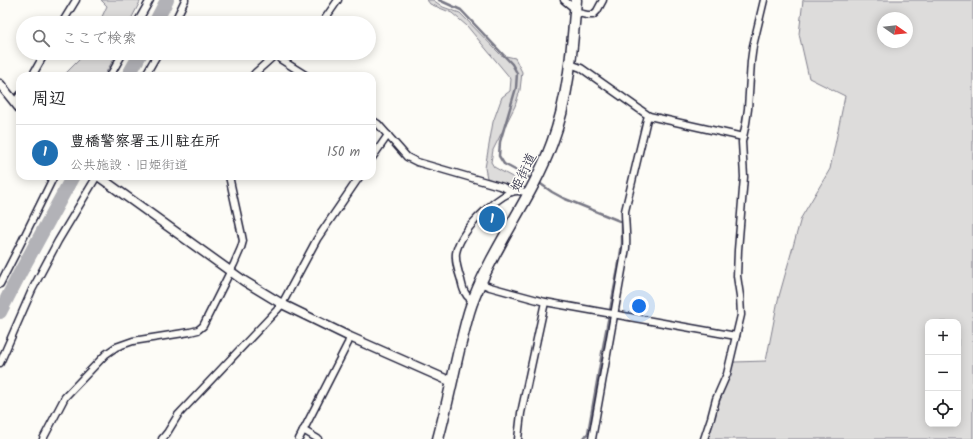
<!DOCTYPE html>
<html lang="ja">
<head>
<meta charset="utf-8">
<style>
  body { margin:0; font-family:Kalam,"Klee One",sans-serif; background:#f6f6f6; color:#202124 }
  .controls { position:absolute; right:12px; bottom:12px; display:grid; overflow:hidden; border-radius:8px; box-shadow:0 2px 10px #0003 }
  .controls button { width:36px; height:36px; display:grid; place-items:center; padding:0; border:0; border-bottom:1px solid #e0e0e0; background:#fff; color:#202124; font:20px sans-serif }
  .compass { position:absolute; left:877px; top:12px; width:36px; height:36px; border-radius:50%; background:#fff; box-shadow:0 2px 10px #0003; rotate:104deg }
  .you { position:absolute; left:639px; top:306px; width:14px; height:14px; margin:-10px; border:3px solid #fff; border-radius:50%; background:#1a73e8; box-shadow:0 0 0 6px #1a73e833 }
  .badge { display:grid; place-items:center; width:26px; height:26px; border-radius:50%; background:#1f6fb2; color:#fff; font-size:13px; font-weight:700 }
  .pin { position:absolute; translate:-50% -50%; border:2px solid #fff; box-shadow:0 1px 4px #0006 }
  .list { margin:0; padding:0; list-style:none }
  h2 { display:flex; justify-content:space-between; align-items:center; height:52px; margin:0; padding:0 16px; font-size:17px }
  h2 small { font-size:13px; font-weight:400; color:#757577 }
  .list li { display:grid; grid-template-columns:26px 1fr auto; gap:12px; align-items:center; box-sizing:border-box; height:56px; padding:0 16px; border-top:1px solid #e0e0e0 }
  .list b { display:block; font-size:15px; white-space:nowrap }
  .list p { margin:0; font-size:13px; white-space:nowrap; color:#757577 }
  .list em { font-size:13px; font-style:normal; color:#757577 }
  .icon { flex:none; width:22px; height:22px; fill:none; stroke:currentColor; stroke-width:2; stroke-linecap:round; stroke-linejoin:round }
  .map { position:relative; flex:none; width:973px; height:439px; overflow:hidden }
  .search { position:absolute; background:#fff; box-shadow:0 2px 10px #0003; left:16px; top:16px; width:360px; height:44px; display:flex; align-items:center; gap:10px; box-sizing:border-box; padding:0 14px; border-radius:22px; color:#757577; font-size:15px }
  .panel { position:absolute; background:#fff; box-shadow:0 2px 10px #0003; left:16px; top:72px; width:360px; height:108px; border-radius:12px }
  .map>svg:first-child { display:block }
  .green { fill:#dddcdb; stroke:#807f8b; fill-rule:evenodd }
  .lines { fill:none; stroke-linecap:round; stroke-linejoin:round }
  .stream { stroke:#787885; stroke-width:2.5 }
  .river { stroke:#b2b2b7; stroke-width:14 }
  .minor-casing { stroke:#22223b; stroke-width:9 }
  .tertiary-casing { stroke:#22223b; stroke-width:11 }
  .trunk-casing { stroke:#22223b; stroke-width:13 }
  .minor { stroke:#fdfcf7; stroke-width:6 }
  .tertiary { stroke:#fdfcf7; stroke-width:8 }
  .trunk { stroke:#fdfcf7; stroke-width:10 }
  .labels { text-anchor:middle; stroke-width:3; stroke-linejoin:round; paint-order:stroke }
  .street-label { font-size:14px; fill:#22223b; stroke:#fdfcf7 }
</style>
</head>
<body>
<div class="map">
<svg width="973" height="439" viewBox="0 0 973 439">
  <rect width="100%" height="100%" fill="#fdfcf7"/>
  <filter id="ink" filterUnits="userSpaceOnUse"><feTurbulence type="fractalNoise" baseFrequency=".025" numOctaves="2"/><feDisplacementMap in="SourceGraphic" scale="8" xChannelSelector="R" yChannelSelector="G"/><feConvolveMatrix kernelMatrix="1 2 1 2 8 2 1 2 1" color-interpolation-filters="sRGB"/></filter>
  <g filter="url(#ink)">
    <g class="green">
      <path d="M101 0H141L129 23H99L107 6Z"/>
      <path d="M427 0H433L443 7 460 13 501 55 515 58 522 72 520 90 515 106 493 150 491 162 494 167 514 178V186L509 187 487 178 485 168 493 122 502 97 510 91 511 79 467 26 452 13 430 4Z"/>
      <path d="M803 0H973V439H708L719 403 734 362 766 361 778 300 801 218 830 169 845 96 809 78 799 34ZM883 18H907V42H883ZM928 322H958V424H928Z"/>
      <path d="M82 53H117L104 76H63L79 60Z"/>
    </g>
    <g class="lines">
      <g class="stream">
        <path d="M439 0 461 10 512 64 517 73 516 88 500 142 499 156 504 164 534 180"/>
        <path d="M538 182 552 192 563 198 622 222V244L618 269 605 336 588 433 584 438"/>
      </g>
      <g class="river">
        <path d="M155 23 167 0"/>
        <path d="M128 76 141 53"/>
        <path d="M0 312 20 273 73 176"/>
      </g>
      <g class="minor-casing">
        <g id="minor">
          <path d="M564 0 575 9 578 13 587 15H593L597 11 603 0"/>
          <path d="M62 23 76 0"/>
          <path d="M137 23 150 0"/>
          <path d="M174 23 185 0"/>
          <path d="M322 23 338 0"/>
          <path d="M279 55 280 59 307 76"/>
          <path d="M570 64 581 68 649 116 743 137"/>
          <path d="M32 76 45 53"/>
          <path d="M110 76 123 53"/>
          <path d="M145 76 158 53"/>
          <path d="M253 76 255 73 275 55H279L280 53"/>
          <path d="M15 102 20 95"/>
          <path d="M372 120 378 124 407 157 417 162 503 187 512 192"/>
          <path d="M372 158 388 135"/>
          <path d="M480 283 490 287 545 302 736 336"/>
          <path d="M0 284 20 245 54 176"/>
          <path d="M473 300C471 299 467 297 466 294 463 291 462 284 461 280 458 271 455 262 456 253 460 231 492 201 511 192 517 190 523 191 529 193"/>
          <path d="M0 363 32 290 58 241 97 176"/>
          <path d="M303 430 318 439"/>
          <path d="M43 439 65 397 106 354 116 347 133 341 190 332 198 330 203 326 234 264 241 248 243 241 241 231 229 176"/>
          <path d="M162 439 167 433 178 415 277 310 282 304 317 239 360 176"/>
          <path d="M299 439 348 343 350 337"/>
          <path d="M518 439 521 413 545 302"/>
          <path d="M592 439 626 248C627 235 625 223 625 211L647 119 649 116"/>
          <path d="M704 439 711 418 716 399 727 374 741 315 740 296 737 276 738 250 744 177 742 142 746 123 748 109 751 61 753 46 764 0"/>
        </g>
      </g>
      <g class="tertiary-casing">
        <g id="tertiary">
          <path d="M0 84 20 109"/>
          <path d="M98 176 244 281 282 304 350 337 452 382"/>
        </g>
      </g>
      <g class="trunk-casing">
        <path id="trunk" d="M438 439C446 410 452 380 459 350 464 333 467 314 474 298 495 244 532 198 552 143 569 98 572 48 576 0"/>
      </g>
      <use href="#minor" class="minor"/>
      <use href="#tertiary" class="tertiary"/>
      <use href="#trunk" class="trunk"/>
    </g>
  </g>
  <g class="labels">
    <g class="street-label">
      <text transform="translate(523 172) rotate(-64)" y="5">姫街道</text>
    </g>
  </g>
</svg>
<div class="controls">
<button>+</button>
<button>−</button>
<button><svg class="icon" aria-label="locate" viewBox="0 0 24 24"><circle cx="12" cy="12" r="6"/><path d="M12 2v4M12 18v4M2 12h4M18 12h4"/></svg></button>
</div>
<svg class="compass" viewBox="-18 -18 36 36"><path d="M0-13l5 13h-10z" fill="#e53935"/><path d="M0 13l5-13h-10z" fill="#757577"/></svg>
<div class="you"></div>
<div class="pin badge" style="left:492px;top:219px">1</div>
<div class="search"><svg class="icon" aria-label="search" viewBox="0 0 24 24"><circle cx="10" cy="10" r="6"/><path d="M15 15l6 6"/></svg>ここで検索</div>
<section class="panel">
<h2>周辺<small></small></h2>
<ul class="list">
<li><span class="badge">1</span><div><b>豊橋警察署玉川駐在所</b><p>公共施設 · 旧姫街道</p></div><em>150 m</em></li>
</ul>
</section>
</div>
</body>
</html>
